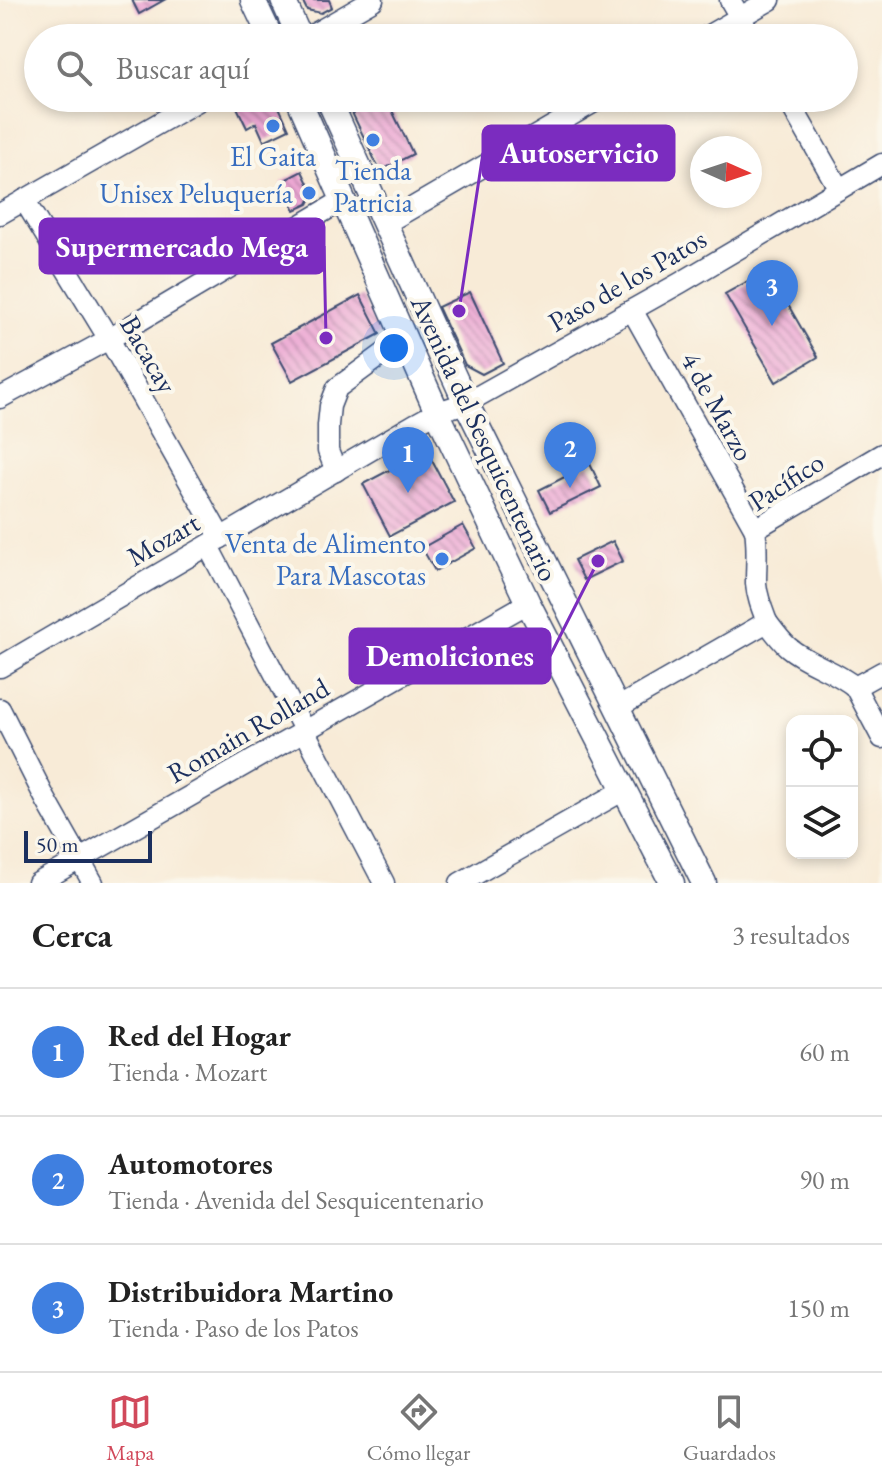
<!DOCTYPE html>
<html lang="es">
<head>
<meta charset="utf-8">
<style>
  body { margin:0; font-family:"EB Garamond",serif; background:#f2f2f2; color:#222 }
  .controls { position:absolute; right:24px; bottom:24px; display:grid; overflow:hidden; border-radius:16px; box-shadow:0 4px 12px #0003 }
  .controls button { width:72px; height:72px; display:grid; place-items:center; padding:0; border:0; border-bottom:2px solid #e0e0e0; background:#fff; color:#222; font:40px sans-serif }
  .compass { position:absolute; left:690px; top:136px; width:72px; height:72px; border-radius:50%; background:#fff; box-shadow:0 4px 12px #0003; rotate:93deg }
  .scale { position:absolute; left:24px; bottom:20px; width:128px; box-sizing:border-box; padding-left:8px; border:4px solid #1b2f5e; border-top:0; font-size:22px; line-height:28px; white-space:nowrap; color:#1b2f5e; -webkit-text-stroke:6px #fbf7ec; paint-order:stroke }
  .you { position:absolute; left:394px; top:348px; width:28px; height:28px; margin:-20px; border:6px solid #fff; border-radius:50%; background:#1a73e8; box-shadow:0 0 0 12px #1a73e833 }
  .badge { display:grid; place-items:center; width:52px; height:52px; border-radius:50%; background:#d1495b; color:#fff; font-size:26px; font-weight:700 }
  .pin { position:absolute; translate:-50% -66px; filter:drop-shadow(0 2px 4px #0008) }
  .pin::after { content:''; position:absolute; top:42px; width:28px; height:24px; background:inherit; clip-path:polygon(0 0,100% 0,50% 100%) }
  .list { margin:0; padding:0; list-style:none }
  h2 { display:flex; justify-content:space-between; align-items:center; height:104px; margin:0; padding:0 32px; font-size:34px }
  h2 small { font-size:26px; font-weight:400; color:#767676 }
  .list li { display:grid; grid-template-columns:52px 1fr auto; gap:24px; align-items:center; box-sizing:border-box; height:128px; padding:0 32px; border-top:2px solid #e0e0e0 }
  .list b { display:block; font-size:30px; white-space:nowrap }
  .list p { margin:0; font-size:26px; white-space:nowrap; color:#767676 }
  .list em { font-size:26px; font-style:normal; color:#767676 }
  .icon { flex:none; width:44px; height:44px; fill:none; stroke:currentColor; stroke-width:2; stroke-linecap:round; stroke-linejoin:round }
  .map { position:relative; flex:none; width:882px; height:883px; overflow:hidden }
  .search { position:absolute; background:#fff; box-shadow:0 4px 12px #0003; left:24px; right:24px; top:24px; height:88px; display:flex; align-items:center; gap:20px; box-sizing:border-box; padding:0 28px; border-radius:44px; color:#767676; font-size:30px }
  .sheet { height:488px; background:#fff }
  nav { display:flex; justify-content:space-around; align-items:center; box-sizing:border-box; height:112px; border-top:2px solid #e0e0e0; background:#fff; font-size:22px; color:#767676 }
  nav a { display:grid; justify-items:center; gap:4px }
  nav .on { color:#d1495b }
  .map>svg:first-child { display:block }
  .building { fill:url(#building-back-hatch) }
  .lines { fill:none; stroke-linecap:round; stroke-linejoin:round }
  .minor-casing { stroke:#3c4b70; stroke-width:23 }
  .major-casing { stroke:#3c4b70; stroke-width:27 }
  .minor { stroke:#fff; stroke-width:20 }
  .major { stroke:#fff; stroke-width:24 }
  .shop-dot { fill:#3f7fe0; stroke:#fbf7ec; stroke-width:3 }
  .labels { text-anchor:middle; stroke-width:8; stroke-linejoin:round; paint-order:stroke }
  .shop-label { font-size:28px; fill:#366cbe; stroke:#fbf7ec }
  .street-label { font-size:28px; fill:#1b2f5e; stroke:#fbf7ec }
  .leader { fill:none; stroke:#7b2cbf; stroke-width:3 }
  .callout-dot { fill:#7b2cbf; stroke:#fbf7ec; stroke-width:3 }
  .callout { fill:#7b2cbf; stroke:#7b2cbf; stroke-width:3 }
  .callout-label { font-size:30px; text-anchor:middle; font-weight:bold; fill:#fff }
</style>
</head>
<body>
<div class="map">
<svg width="882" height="883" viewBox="0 0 882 883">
  <defs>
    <pattern id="building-back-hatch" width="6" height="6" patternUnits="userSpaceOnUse" patternTransform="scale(2)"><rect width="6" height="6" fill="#eca7d3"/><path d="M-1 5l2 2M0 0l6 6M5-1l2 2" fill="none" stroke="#be88ae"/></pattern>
  </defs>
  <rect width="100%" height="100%" fill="#fbf7ec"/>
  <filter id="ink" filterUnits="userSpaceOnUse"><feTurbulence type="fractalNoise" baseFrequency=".0125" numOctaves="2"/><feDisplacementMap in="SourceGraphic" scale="16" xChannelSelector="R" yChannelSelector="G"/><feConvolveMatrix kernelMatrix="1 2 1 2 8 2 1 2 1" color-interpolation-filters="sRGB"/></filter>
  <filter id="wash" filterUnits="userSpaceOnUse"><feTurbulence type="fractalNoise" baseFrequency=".006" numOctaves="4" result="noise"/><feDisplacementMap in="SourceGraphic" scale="32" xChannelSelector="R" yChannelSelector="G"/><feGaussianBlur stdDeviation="1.8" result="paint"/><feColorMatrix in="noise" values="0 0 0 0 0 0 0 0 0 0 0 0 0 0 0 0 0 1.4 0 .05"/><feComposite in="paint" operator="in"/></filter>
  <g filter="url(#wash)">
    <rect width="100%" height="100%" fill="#f8ebd7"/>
    <g id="blocks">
      <g class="building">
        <path d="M132 0H164L139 14Z"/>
        <path d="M302 0H329L332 7 321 13 307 10Z"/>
        <path d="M236 98H275L289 129 264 141 256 123 247 128 233 99Z"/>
        <path d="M345 98H386L413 154 380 171Z"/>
        <path d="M302 171 313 194 308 204 295 210 281 182Z"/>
        <path d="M768 270 818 357 776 382 725 294Z"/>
        <path d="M470 292 503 363 482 374 465 365 438 307Z"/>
        <path d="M360 295 380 334 292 381 271 343Z"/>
        <path d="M418 455 430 457 454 502 390 536 363 484Z"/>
        <path d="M590 464 601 487 550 512 539 490Z"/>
        <path d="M463 525 476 548 435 571 422 548Z"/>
        <path d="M613 541 623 561 584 580 574 560Z"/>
      </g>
    </g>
  </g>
  <g filter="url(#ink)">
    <use href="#blocks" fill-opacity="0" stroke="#3c4b70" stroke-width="2"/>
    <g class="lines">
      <g class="minor-casing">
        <g id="minor">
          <path d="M730 0 752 38"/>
          <path d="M307 38 373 0"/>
          <path d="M704 38 770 0"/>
          <path d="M787 98 839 189"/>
          <path d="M24 200 109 339 221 538"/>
          <path d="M0 214 203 98"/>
          <path d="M386 223 601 98"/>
          <path d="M632 310 755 529"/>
          <path d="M0 398 109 339 343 200"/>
          <path d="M336 471 328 451V425L330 406 337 388 405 338"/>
          <path d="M208 546 384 883"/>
          <path d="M767 622C762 609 757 597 756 583 756 564 758 549 755 529L882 454"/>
          <path d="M0 667 417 423 437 412 466 403 680 283 882 164"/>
          <path d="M855 687 882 738"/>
          <path d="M617 708 767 622C773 630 780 640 788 647 808 664 835 670 855 687L882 672"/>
          <path d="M0 709 46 800 93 883"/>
          <path d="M38 883 528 603"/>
          <path d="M460 883 624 790"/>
        </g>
      </g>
      <g class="major-casing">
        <g id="major">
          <path d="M253 0 271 38"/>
          <path d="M283 0 300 38"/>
          <path d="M298 98 437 412 528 603 672 883"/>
          <path d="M328 98 466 403 704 883"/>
        </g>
      </g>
      <use href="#minor" class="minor"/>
      <use href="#major" class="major"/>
    </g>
  </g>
  <g class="shop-dot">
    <circle cx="273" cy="126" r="8"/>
    <circle cx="373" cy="140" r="8"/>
    <circle cx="309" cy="193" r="8"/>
    <circle cx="442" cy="559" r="8"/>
  </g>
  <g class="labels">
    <g class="shop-label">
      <text x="273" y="166">El Gaita</text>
      <text x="373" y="180">Tienda<tspan x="373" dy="32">Patricia</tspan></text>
      <text x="293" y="203" text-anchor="end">Unisex Peluquería</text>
      <text x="426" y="553" text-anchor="end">Venta de Alimento<tspan x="426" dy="32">Para Mascotas</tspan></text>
    </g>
    <g class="street-label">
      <text transform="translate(627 280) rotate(-30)" y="10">Paso de los Patos</text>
      <text transform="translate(149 354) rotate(60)" y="10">Bacacay</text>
      <text transform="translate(718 406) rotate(61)" y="10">4 de Marzo</text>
      <text transform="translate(485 438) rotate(65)" y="10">Avenida del Sesquicentenario</text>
      <text transform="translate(786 481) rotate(-33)" y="10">Pacífico</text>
      <text transform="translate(163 539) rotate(-30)" y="10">Mozart</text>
      <text transform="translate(248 730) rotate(-30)" y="10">Romain Rolland</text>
    </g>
  </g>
  <path class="leader" d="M459 311L483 153M326 338L324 246M598 561L550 656"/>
  <g class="callout-dot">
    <circle cx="459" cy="311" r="8"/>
    <circle cx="326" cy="338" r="8"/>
    <circle cx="598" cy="561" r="8"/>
  </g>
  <g class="callout">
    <rect x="483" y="126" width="191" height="54" rx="8"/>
    <rect x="40" y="219" width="284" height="54" rx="8"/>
    <rect x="350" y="629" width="200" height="54" rx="8"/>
  </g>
  <g class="callout-label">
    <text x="579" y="163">Autoservicio</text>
    <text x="182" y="257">Supermercado Mega</text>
    <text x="450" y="666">Demoliciones</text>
  </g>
</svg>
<div class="controls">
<button><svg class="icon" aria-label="locate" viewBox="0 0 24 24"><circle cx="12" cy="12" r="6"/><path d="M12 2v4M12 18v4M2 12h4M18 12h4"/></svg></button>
<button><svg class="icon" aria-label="layers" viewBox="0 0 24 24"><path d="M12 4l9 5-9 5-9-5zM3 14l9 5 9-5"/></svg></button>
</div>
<svg class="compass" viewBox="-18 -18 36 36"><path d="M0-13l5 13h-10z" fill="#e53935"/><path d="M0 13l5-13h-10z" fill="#767676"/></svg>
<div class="scale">50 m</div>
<div class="you"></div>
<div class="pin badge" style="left:408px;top:493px;background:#3f7fe0">1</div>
<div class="pin badge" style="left:570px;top:488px;background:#3f7fe0">2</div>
<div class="pin badge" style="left:772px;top:326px;background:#3f7fe0">3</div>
<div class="search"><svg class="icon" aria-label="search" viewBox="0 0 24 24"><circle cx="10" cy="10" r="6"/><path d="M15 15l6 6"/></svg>Buscar aquí</div>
</div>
<section class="sheet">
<h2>Cerca<small>3 resultados</small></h2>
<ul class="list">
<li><span class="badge" style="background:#3f7fe0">1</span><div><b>Red del Hogar</b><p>Tienda · Mozart</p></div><em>60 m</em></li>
<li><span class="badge" style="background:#3f7fe0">2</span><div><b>Automotores</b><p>Tienda · Avenida del Sesquicentenario</p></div><em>90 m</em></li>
<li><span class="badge" style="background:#3f7fe0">3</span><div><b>Distribuidora Martino</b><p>Tienda · Paso de los Patos</p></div><em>150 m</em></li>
</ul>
</section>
<nav>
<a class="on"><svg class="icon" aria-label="map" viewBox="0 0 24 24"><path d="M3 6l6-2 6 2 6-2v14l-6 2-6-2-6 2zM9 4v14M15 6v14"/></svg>Mapa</a>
<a><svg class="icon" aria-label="directions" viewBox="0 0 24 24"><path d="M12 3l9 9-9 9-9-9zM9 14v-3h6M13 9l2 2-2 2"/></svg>Cómo llegar</a>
<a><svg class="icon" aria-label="saved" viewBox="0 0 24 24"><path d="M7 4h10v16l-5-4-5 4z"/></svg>Guardados</a>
</nav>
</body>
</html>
